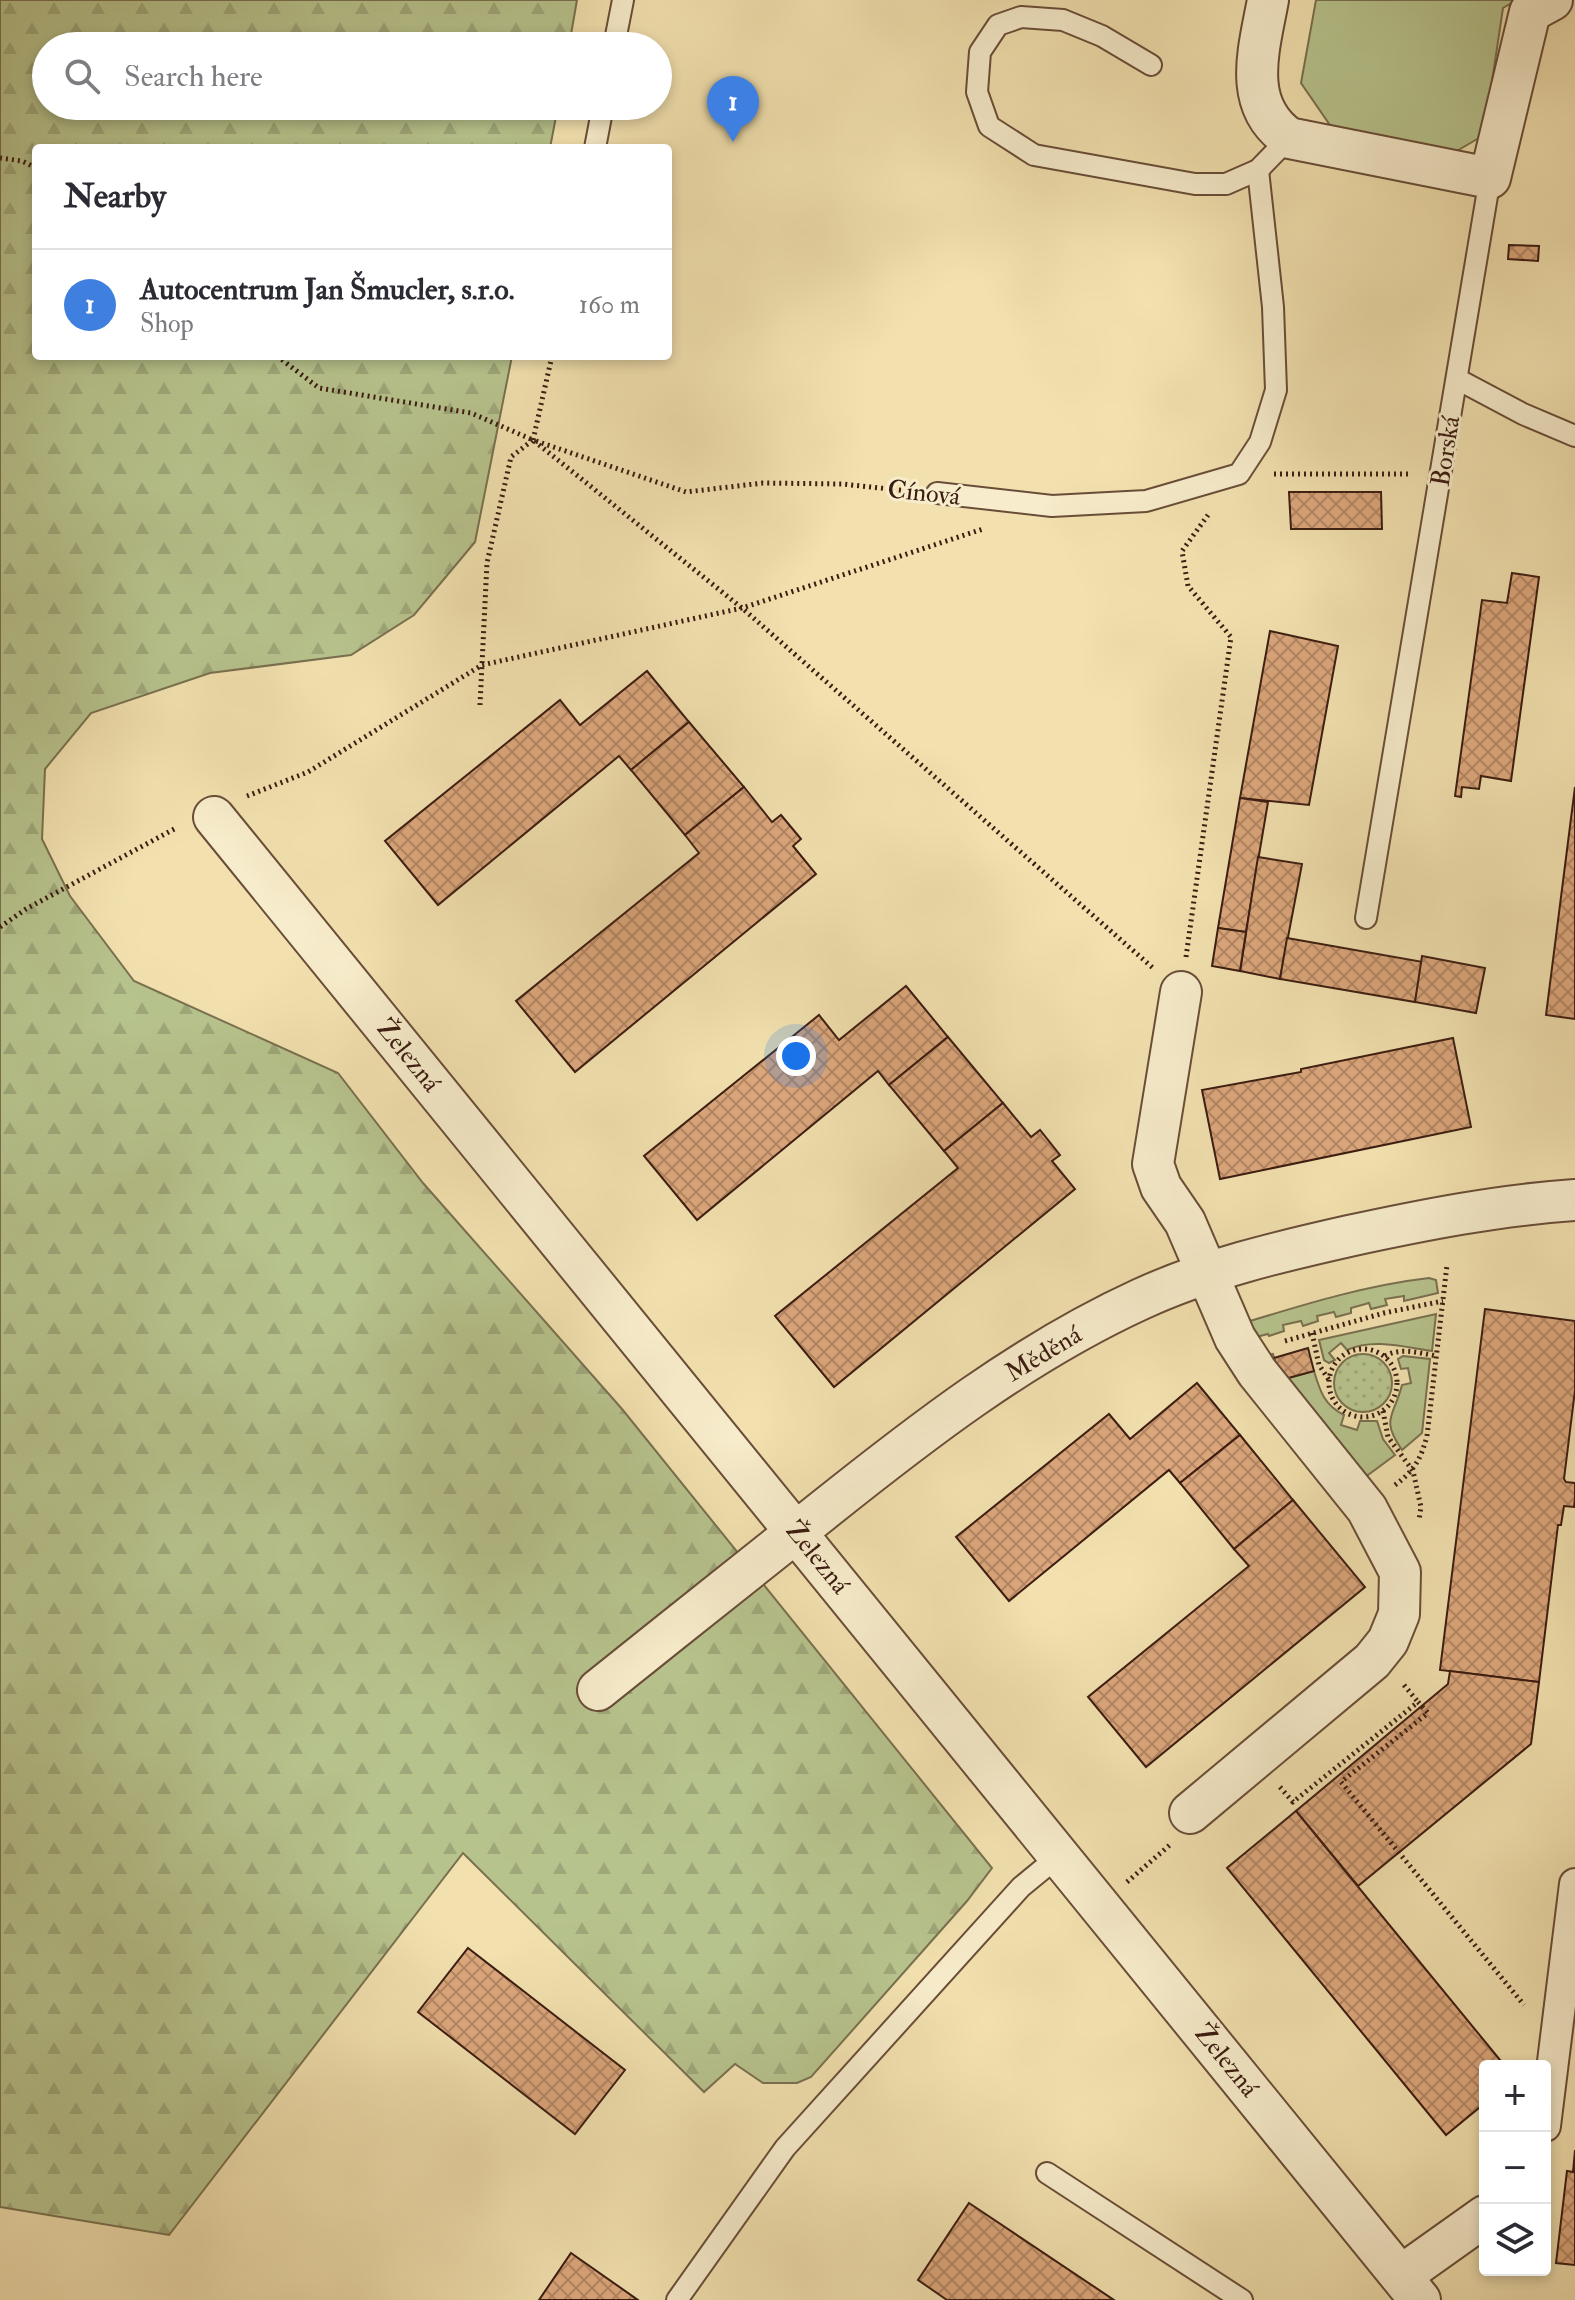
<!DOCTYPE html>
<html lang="en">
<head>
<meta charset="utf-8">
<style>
  body { margin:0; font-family:"IM FELL Double Pica",serif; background:#f7f7f7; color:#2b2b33 }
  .controls { position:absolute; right:24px; bottom:24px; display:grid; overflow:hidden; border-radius:8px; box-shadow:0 4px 12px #0003 }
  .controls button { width:72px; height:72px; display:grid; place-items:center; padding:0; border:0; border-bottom:2px solid #e1e1e2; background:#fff; color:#2b2b33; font:40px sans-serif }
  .you { position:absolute; left:796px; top:1056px; width:28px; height:28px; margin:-20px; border:6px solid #fff; border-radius:50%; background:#1a73e8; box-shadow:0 0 0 12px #1a73e833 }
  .badge { display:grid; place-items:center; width:52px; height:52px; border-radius:50%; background:#111827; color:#fff; font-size:26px; font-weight:700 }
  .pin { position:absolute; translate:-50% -66px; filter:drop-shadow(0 2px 4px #0008) }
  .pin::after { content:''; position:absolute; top:42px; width:28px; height:24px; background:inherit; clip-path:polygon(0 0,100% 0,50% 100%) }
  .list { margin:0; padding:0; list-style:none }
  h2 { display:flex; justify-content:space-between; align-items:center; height:104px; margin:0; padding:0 32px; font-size:34px }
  h2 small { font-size:26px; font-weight:400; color:#7c7c81 }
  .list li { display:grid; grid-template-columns:52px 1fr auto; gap:24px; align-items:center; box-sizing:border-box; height:112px; padding:0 32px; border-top:2px solid #e1e1e2 }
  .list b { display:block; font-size:30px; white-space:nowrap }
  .list p { margin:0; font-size:26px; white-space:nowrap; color:#7c7c81 }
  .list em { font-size:26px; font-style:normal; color:#7c7c81 }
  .icon { flex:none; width:44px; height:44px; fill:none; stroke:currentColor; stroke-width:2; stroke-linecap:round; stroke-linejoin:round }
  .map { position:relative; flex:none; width:1575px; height:2300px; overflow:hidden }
  .search { position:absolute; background:#fff; box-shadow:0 4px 12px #0003; left:32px; top:32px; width:640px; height:88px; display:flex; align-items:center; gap:20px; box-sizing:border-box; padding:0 28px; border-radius:44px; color:#7c7c81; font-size:30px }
  .panel { position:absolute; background:#fff; box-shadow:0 4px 12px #0003; left:32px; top:144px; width:640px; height:216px; border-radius:8px }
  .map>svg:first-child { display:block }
  .green { fill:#b7c38d; stroke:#79704f; stroke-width:2 }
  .forest { fill:url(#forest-firs); stroke:#79704f; stroke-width:2 }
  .park { fill:url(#park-dots); stroke:#79704f; stroke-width:2 }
  .building { fill:url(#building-cross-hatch); stroke:#3b1c11; stroke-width:2 }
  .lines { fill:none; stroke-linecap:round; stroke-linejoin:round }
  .service-casing { stroke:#694d38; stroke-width:24 }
  .pedestrian-casing { stroke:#694d38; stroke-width:34 }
  .minor-casing { stroke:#694d38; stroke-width:44 }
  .path { stroke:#3b1c11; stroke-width:5; stroke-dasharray:2 4; stroke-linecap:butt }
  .service { stroke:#f7eccb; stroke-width:20 }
  .pedestrian { stroke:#f7eccb; stroke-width:30 }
  .minor { stroke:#f7eccb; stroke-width:40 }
  .labels { text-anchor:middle; stroke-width:6; stroke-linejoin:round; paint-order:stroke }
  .street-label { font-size:26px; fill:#3b1c11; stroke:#f7eccb }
</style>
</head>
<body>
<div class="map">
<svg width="1575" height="2300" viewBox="0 0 1575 2300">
  <defs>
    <pattern id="forest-firs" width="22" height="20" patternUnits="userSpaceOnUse" patternTransform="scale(2)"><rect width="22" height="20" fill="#b7c38d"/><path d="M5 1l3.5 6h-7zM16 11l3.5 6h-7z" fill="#9ea779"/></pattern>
    <pattern id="park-dots" width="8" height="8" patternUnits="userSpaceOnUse" patternTransform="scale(2)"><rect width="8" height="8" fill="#b7c38d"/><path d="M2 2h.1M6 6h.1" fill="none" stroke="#9ea779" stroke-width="1.8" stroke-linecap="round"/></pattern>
    <pattern id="building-cross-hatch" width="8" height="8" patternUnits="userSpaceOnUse" patternTransform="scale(2)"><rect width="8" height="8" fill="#dca77c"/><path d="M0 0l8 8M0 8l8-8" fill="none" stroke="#b48764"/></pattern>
  </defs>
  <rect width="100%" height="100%" fill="#f2e1af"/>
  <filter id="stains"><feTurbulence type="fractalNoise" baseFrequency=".0025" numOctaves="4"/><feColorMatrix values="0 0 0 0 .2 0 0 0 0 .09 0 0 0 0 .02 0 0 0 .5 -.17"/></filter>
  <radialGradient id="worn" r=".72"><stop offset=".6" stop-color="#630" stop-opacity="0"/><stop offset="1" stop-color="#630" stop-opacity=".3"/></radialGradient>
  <g class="green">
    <path d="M1316 0H1517L1503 8 1484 135 1450 155 1332 128 1301 83Z"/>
    <path d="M1429 1278 1436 1280 1438 1293 1404 1301V1296L1385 1299 1387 1305 1371 1309 1369 1303 1351 1308V1313L1336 1317 1334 1312 1317 1316 1318 1321 1303 1326 1301 1321 1283 1325 1284 1331 1269 1336 1268 1334 1256 1337 1250 1321C1309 1303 1368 1285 1429 1278Z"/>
    <path d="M1436 1314 1432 1351C1404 1347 1373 1338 1347 1350L1341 1343 1329 1353 1335 1360 1329 1363 1324 1360 1319 1340Z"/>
    <path d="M1273 1354 1281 1380 1314 1371C1320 1391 1324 1405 1344 1415L1341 1425 1357 1430 1360 1421H1377L1383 1439 1395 1455 1368 1475 1353 1474 1263 1356Z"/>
    <path d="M1403 1356 1430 1359 1422 1433 1402 1450C1380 1418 1394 1417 1402 1385L1411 1383 1408 1368 1401 1369 1398 1359Z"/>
  </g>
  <path class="forest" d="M0 0H577L569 46H46V106H558L550 148H36V356H512L475 542 414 615 351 655 210 673 91 713 45 769 42 839 70 896 134 981 338 1073 423 1183 622 1409 992 1868 967 1901 811 2077 797 2083H763L735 2064 704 2092 463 1853 169 2235 0 2207Z"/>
  <circle class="park" cx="1363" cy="1383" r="29"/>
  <g class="building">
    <path d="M1509 245 1539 246 1538 261 1508 259Z"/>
    <path d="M1289 492H1381L1382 529H1291Z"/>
    <path d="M1512 573 1539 577 1511 781 1481 776 1479 789 1462 787 1461 797 1455 796 1482 600 1507 603Z"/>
    <path d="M1270 631 1338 646 1309 805 1240 798Z"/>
    <path d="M647 671 689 722 631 770 619 756 438 905 385 841 560 700 580 725Z"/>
    <path d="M689 722 744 787 685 835 631 770Z"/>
    <path d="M744 787 772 822 781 815 801 839 793 846 816 874 575 1072 516 1001 699 853 685 835Z"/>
    <path d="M1575 787V1019L1546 1015Z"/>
    <path d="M1240 798 1268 802 1246 932 1218 928Z"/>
    <path d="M1258 857 1302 864 1280 979 1240 971Z"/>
    <path d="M1218 928 1246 932 1240 971 1212 966Z"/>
    <path d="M1287 938 1423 962 1415 1002 1280 979Z"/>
    <path d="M1422 956 1485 968 1476 1013 1415 1002Z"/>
    <path d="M906 986 948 1037 889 1085 878 1071 697 1220 644 1156 819 1015 839 1040Z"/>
    <path d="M948 1037 1003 1103 944 1151 889 1085Z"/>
    <path d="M1453 1038 1471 1127 1220 1179 1202 1090 1301 1072V1069Z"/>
    <path d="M1003 1103 1031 1137 1040 1130 1060 1155 1052 1161 1075 1189 834 1387 775 1316 958 1168 944 1151Z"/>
    <path d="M1485 1309 1575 1321V1390L1564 1479 1566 1482 1575 1483V1498L1574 1507 1564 1506 1561 1525H1558L1539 1682 1440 1670Z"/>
    <path d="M1308 1348 1314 1371 1281 1380 1274 1358Z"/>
    <path d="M1197 1383 1240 1435 1180 1483 1169 1470 1009 1601 956 1537 1109 1414 1130 1439Z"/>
    <path d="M1240 1435 1293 1500 1234 1549 1180 1483Z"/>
    <path d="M1293 1500 1365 1587 1146 1767 1088 1697 1249 1566 1234 1549Z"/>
    <path d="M1450 1671 1539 1682 1531 1744 1358 1886 1296 1811 1448 1684Z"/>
    <path d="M1296 1811 1505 2066H1485V2103L1446 2135 1227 1868Z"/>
    <path d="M468 1948 625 2070 575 2134 418 2012Z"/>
    <path d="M1575 2150V2265L1556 2263 1567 2171 1573 2172Z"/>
    <path d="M969 2203 1114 2300H947L918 2280Z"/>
    <path d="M571 2253 638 2300H539Z"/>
  </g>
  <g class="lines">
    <g class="service-casing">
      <g id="service">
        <path d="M614 46 623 0"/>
        <path d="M1151 65 1102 36 1063 20 1021 17 998 25 980 52 977 92 989 126 1034 155 1195 184H1226L1258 170 1289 138"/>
        <path d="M595 148 603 106"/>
        <path d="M1457 379 1523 414 1575 436"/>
        <path d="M937 493 1052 506 1146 501 1239 474 1260 442 1276 390 1273 307 1258 170"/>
        <path d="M1366 918 1490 178"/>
        <path d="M1047 2173 1242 2300"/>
        <path d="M677 2300 785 2148 1021 1887 1060 1855"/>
      </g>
    </g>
    <g class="pedestrian-casing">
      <path id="pedestrian" d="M1545 2126 1575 1884"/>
    </g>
    <g class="minor-casing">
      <g id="minor">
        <path d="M1268 0C1259 49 1241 105 1289 138L1490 178 1530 12 1552 0"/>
        <path d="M214 817 1420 2300"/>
        <path d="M1181 992 1153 1164 1161 1187 1185 1222 1235 1338 1257 1372 1367 1509 1400 1572 1399 1614 1388 1641 1372 1661 1190 1813"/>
        <path d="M598 1690C672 1631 745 1572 820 1513 920 1433 1023 1353 1141 1299 1206 1269 1278 1252 1349 1236 1423 1220 1499 1205 1575 1200"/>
        <path d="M1402 2275 1485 2216"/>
      </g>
    </g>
    <g class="path">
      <path d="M0 158 22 161 36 168"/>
      <path d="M277 356 319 388 471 413 533 440 742 608 1153 968"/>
      <path d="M533 440 552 356"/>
      <path d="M1274 474H1412"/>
      <path d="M480 705 487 563 511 457 533 440 686 492 763 483 842 484 908 491"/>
      <path d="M247 796 308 772 482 665 742 608 983 529"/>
      <path d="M0 927 26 909 176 828"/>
      <path d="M1186 957 1231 637 1188 586 1182 551 1208 515"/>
      <path d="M1312 1333 1319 1365 1329 1380"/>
      <path d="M1285 1341 1384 1313 1443 1301"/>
      <circle cx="1363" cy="1383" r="34"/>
      <path d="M1385 1356C1401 1347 1419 1353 1437 1356"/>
      <path d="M1383 1411 1388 1437 1413 1471 1421 1507 1419 1520"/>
      <path d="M1395 1485C1414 1471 1421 1459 1427 1436L1447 1265"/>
      <path d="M1404 1685 1418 1702"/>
      <path d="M1280 1787 1293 1802 1418 1702 1428 1713 1341 1782 1524 2005"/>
      <path d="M1127 1882 1171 1844"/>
    </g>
    <use href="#service" class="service"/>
    <use href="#pedestrian" class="pedestrian"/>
    <use href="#minor" class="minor"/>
  </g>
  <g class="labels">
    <g class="street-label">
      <text transform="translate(1445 451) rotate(-81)" y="9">Borská</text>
      <text transform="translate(924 492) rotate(6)" y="9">Cínová</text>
      <text transform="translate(409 1055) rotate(51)" y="9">Železná</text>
      <text transform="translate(1043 1353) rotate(-31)" y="9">Měděná</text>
      <text transform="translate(818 1557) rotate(51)" y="9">Železná</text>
      <text transform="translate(1227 2060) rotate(51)" y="9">Železná</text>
    </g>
  </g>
  <rect width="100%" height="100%" filter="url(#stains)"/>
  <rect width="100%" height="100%" fill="url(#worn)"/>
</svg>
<div class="controls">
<button>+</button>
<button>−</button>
<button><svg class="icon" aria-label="layers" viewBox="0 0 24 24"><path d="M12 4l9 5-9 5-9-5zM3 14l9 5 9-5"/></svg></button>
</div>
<div class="you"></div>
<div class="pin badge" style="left:733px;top:142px;background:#3f7fe0">1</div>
<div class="search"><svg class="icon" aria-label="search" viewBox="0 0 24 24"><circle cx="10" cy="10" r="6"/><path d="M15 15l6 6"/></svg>Search here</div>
<section class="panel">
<h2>Nearby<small></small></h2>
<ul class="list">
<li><span class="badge" style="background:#3f7fe0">1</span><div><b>Autocentrum Jan Šmucler, s.r.o.</b><p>Shop</p></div><em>160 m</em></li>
</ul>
</section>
</div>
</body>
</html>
